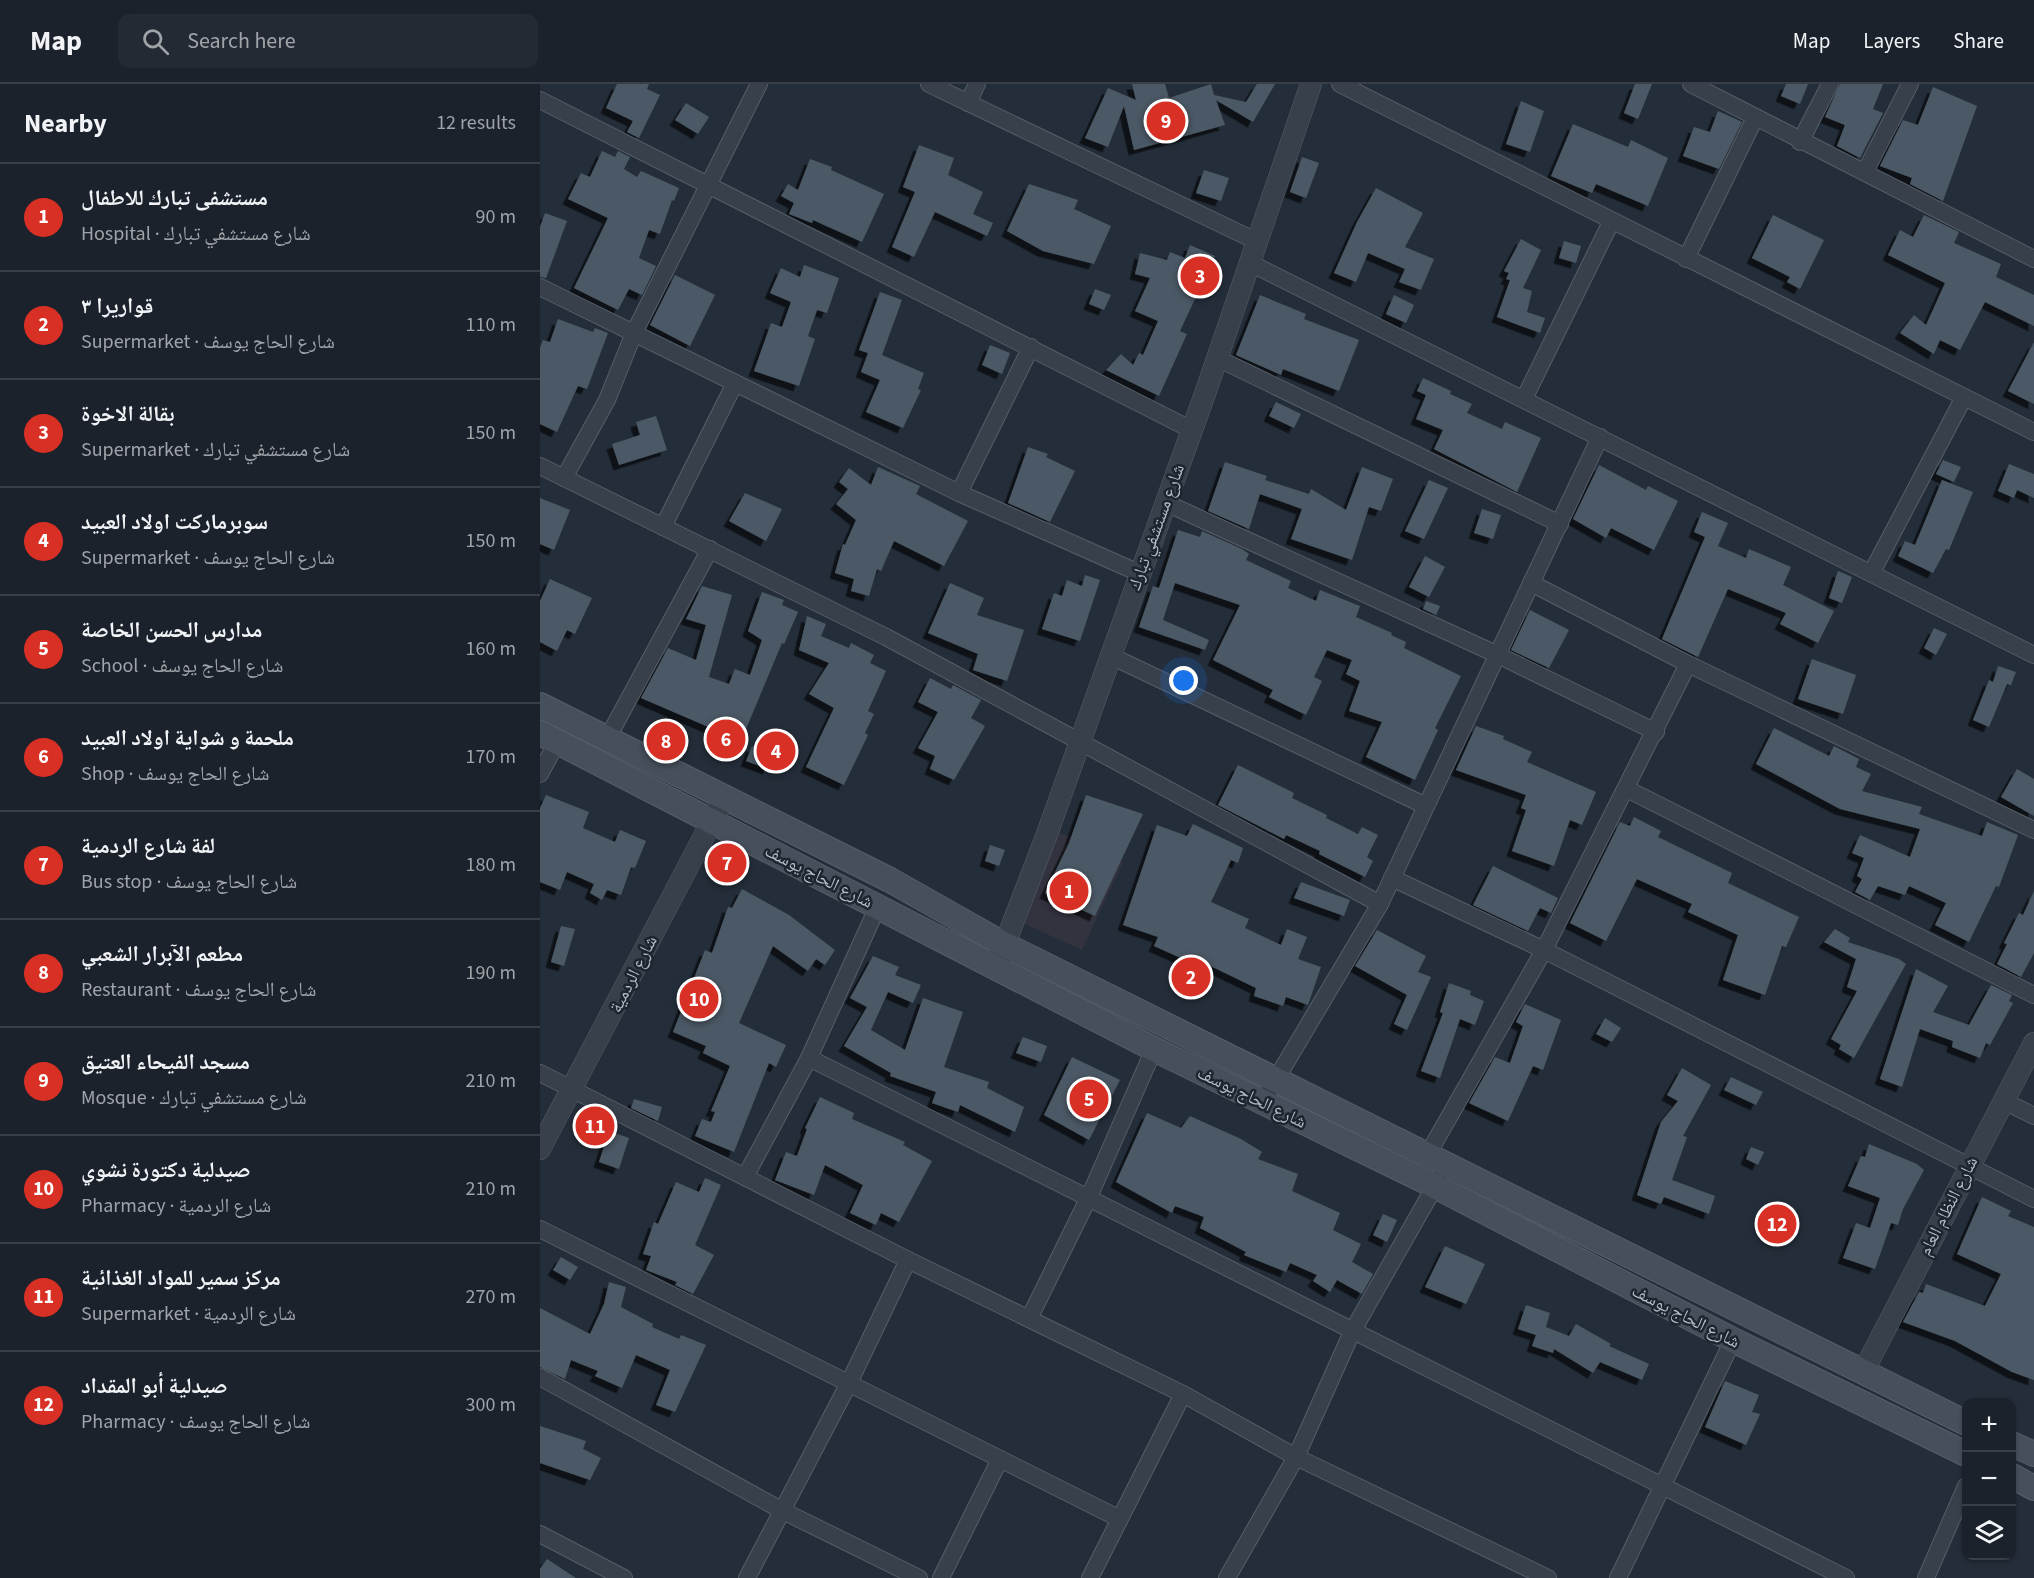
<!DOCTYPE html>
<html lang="en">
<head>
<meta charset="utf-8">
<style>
  body { margin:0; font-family:"Source Sans 3","Noto Naskh Arabic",sans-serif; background:#242a34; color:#f1f3f6 }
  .controls { position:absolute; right:18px; bottom:18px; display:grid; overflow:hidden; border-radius:12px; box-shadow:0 2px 4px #0004 }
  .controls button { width:54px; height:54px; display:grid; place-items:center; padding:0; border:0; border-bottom:2px solid #393f48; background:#1b222c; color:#f1f3f6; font:30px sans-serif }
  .you { position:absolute; left:644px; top:597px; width:21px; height:21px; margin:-15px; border:4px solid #fff; border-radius:50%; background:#1a73e8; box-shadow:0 0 0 9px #1a73e833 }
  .badge { display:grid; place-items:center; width:39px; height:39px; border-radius:50%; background:#d93025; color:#fff; font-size:20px; font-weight:700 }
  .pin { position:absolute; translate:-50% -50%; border:3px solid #fff; box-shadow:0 2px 6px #0006 }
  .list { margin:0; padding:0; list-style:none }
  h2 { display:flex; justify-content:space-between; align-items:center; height:78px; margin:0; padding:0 24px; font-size:26px }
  h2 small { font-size:20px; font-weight:400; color:#a0a4a9 }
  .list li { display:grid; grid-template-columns:39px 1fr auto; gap:18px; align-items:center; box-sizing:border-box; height:108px; padding:0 24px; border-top:2px solid #393f48 }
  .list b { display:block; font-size:22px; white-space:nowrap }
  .list p { margin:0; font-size:20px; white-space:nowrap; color:#a0a4a9 }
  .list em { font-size:20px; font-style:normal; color:#a0a4a9 }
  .icon { flex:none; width:33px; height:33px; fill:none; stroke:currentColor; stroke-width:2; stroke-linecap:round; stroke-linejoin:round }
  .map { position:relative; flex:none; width:1494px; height:1494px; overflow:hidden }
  header { display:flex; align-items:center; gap:36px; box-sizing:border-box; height:84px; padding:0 30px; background:#1b222c; border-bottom:2px solid #393f48 }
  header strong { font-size:28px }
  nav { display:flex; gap:33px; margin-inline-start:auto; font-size:21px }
  .search { width:420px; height:54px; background:#242a34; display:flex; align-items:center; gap:15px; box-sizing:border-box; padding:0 21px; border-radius:12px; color:#a0a4a9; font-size:22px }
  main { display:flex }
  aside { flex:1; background:#1b222c }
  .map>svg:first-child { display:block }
  .medical { fill:#33323f }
  .building { fill:#4c5965; filter:url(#shadow) }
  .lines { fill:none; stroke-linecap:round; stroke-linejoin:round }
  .minor-casing { stroke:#565e68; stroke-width:18 }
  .tertiary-casing { stroke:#565e68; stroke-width:22 }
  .secondary-casing { stroke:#565e68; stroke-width:26 }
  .minor { stroke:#38404b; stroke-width:16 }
  .tertiary { stroke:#38404b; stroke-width:21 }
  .secondary { stroke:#46505d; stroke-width:24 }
  .labels { text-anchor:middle; stroke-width:5; stroke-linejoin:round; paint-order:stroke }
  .street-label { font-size:18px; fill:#b3bbc6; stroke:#1d252f }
</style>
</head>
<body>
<header>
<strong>Map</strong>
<div class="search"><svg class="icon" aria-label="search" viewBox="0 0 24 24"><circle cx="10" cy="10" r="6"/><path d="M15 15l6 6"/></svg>Search here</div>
<nav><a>Map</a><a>Layers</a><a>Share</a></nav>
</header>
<main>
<aside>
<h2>Nearby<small>12 results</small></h2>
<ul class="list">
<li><span class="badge">1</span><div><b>مستشفى تبارك للاطفال</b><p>Hospital · شارع مستشفي تبارك</p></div><em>90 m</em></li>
<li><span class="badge">2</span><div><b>قواريرا ٣</b><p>Supermarket · شارع الحاج يوسف</p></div><em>110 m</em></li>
<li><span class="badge">3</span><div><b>بقالة الاخوة</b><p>Supermarket · شارع مستشفي تبارك</p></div><em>150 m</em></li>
<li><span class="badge">4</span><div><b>سوبرماركت اولاد العبيد</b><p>Supermarket · شارع الحاج يوسف</p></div><em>150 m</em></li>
<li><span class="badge">5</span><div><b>مدارس الحسن الخاصة</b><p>School · شارع الحاج يوسف</p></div><em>160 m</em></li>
<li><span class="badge">6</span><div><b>ملحمة و شواية اولاد العبيد</b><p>Shop · شارع الحاج يوسف</p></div><em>170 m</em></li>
<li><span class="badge">7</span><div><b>لفة شارع الردمية</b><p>Bus stop · شارع الحاج يوسف</p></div><em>180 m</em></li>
<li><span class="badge">8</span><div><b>مطعم الآبرار الشعبي</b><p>Restaurant · شارع الحاج يوسف</p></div><em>190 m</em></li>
<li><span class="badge">9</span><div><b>مسجد الفيحاء العتيق</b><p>Mosque · شارع مستشفي تبارك</p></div><em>210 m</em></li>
<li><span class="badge">10</span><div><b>صيدلية دكتورة نشوي</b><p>Pharmacy · شارع الردمية</p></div><em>210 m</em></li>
<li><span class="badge">11</span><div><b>مركز سمير للمواد الغذائية</b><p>Supermarket · شارع الردمية</p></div><em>270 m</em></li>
<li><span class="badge">12</span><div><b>صيدلية أبو المقداد</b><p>Pharmacy · شارع الحاج يوسف</p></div><em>300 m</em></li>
</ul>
</aside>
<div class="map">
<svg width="1494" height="1494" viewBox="0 0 1494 1494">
  <defs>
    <filter id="shadow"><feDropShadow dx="-5.5" dy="5.5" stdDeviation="0" flood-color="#0009"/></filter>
  </defs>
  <rect width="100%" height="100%" fill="#242e3a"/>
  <path class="medical" d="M517 747 583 778 542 866 476 836Z"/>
  <g class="building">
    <path d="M77 0H109L107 5 120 11 99 54 87 48 93 37 66 24Z"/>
    <path d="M592 0H625L629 14 671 0 674 11 706 18 717 0H735L713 38 676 16 685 41 594 66 584 22 568 63 545 54 568 4 596 16Z"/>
    <path d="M1095 0H1112L1098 35 1084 29Z"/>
    <path d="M1246 0H1268L1260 20 1241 12Z"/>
    <path d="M1300 0H1343L1333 25 1343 29 1320 74 1297 62 1305 41 1285 33Z"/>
    <path d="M1393 3 1437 22 1403 117 1370 100 1372 94 1340 82 1363 36 1378 41Z"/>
    <path d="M981 17 1004 27 990 68 966 60Z"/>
    <path d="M146 19 169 33 158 50 135 36Z"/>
    <path d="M1178 27 1202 38 1179 85 1143 72 1154 43 1170 48Z"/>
    <path d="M1033 40 1088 63 1091 56 1128 74 1108 122 1056 100 1052 109 1011 92Z"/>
    <path d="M379 61 414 74 408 91 443 108 433 130 453 139 447 152 395 128 374 173 352 163 375 108 363 103Z"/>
    <path d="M62 67 75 73 78 67 90 73 84 85 97 93 101 87 139 104 134 117 132 116 120 150 109 146 99 174 116 182 102 211 89 205 78 226 34 204 68 134 28 115 41 89 50 93Z"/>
    <path d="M762 73 779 79 766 114 750 108Z"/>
    <path d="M270 75 292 83 291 86 344 110 322 158 273 136 272 139 249 130 254 119 241 112 248 100 258 106Z"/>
    <path d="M664 86 689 94 681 117 656 109Z"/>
    <path d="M489 100 538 116 534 125 571 142 554 180 503 167 467 147Z"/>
    <path d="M836 104 883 129 865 163 894 175 881 206 859 198 865 185 828 169 816 198 794 189 817 138Z"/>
    <path d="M5 129 27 137 6 194 0 193V143Z"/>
    <path d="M1233 131 1284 156 1260 205 1247 198 1250 193 1212 174Z"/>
    <path d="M1384 131 1419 148 1414 159 1461 180 1456 193 1494 211V242L1445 218 1420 266 1400 256 1394 270 1360 249 1374 231 1386 241 1405 199 1348 171 1360 146 1373 153Z"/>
    <path d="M981 155 1001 166 983 204 992 207 987 228 1005 234 1000 249 957 233 970 196 966 195 969 189 964 187Z"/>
    <path d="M1024 157 1041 162 1036 179 1019 174Z"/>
    <path d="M650 161 675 172 640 247 647 250 619 312 566 286 581 270 593 281 599 269 603 271 618 237 595 227 610 194 595 190 600 169 627 176 630 168 645 174Z"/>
    <path d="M264 181 299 194 287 229 277 226 268 252 275 255 259 302 214 287 231 239 242 243 251 218 230 209 241 184 260 193Z"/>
    <path d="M135 191 175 211 150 262 110 241Z"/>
    <path d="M555 205 571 211 564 226 549 220Z"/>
    <path d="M340 208 362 216 342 271 384 289 378 305 381 306 363 344 326 328 340 296 321 288 328 269 319 266Z"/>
    <path d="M720 211 766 230 764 235 819 256 799 307 743 285 741 291 696 271Z"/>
    <path d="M854 211 874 221 866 239 846 230Z"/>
    <path d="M18 235 53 248 55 244 68 249 47 305 38 302 17 348 0 340V264L3 256 10 258Z"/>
    <path d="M1494 258V320L1468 307Z"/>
    <path d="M450 261 470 269 462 290 442 281Z"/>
    <path d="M883 294 911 307 910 310 932 320 927 329 962 345 965 338 1001 354 977 408 894 365 903 346 876 335 886 311 877 307Z"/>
    <path d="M736 318 761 330 754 344 729 332Z"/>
    <path d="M116 332 127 366 79 381 72 360 100 351 96 338Z"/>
    <path d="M488 363 508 370 506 373 535 387 510 438 468 419Z"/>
    <path d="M1403 376 1421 383 1414 398 1396 390Z"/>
    <path d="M685 378 727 392 725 396 769 410 771 405 806 426 822 383 853 395 841 427 829 423 812 476 751 455 762 425 720 410 709 445 668 427Z"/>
    <path d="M1469 380 1494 390V414L1477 406 1474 414 1458 407Z"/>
    <path d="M1059 381 1106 406 1108 402 1138 417 1114 466 1071 444 1066 454 1033 435Z"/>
    <path d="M338 383 380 402 376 410 428 437 404 482 354 457 341 487 337 485 329 512 311 507 314 495 295 489 303 460 305 461 316 436 296 420 308 405 299 398 309 384 331 401Z"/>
    <path d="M889 396 908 404 884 455 865 447Z"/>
    <path d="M1402 396 1433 408 1409 466 1406 465 1393 489 1358 472 1365 457 1375 461Z"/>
    <path d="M205 409 242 425 226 457 189 437Z"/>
    <path d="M0 414 30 426 14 466 0 460Z"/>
    <path d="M942 425 961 431 953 455 934 449Z"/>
    <path d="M1162 428 1188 439 1178 462 1206 474 1209 465 1251 483 1243 501 1294 527 1278 559 1240 540 1246 529 1188 505 1158 573 1122 555 1165 453 1154 448Z"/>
    <path d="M638 446 660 453 662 447 702 465 709 470 706 476 751 497 748 504 776 517 780 506 820 522 816 533 852 549 851 551 866 558 864 564 921 592 895 644 898 646 875 696 826 673 842 638 809 627 820 597 806 590 812 576 787 566 774 593 782 597 766 631 729 613 733 606 673 576 700 521 635 499 623 536 669 556 665 566 599 543 613 502 619 504Z"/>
    <path d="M885 472 905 483 889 513 869 503Z"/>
    <path d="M1298 487 1312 493 1302 519 1289 514Z"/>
    <path d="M545 491 560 496 540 557 502 545 514 509 522 512 527 496 542 502Z"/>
    <path d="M10 495 52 514 35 550 27 546 17 567 0 558V517Z"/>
    <path d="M410 499 444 514 437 531 484 546 467 597 433 586 438 570 388 549Z"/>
    <path d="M162 502 192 511 169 593 189 600 195 585 210 591 222 556 208 547 222 508 244 516 242 521 258 528 244 560 242 559 201 657 101 614 128 564 156 576 166 541 146 535Z"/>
    <path d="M886 517 900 522 896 531 883 525Z"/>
    <path d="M990 526 1029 546 1009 584 971 566Z"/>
    <path d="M267 532 286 540 281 552 309 564 311 559 334 571 330 579 346 587 328 627 334 630 325 649 328 651 304 701 266 683 294 624 269 610 289 579 259 566Z"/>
    <path d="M1394 544 1407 550 1396 571 1384 564Z"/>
    <path d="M1272 575 1316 591 1303 630 1258 615Z"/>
    <path d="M1458 582 1476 588 1471 601 1467 600 1449 643 1433 636 1449 596 1453 598Z"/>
    <path d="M390 594 411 605 413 601 441 616 431 634 445 642 414 696 390 685 395 672 378 664 398 628 378 618Z"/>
    <path d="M936 642 964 652 963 655 992 668 987 678 1056 708 1042 741 1030 736 1014 782 972 767 986 726 981 724 986 711 916 686Z"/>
    <path d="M1234 644 1289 672 1294 662 1319 675 1316 683 1331 690 1322 707 1382 723 1379 730 1442 752 1447 738 1478 751 1459 803 1456 802 1429 858 1395 841 1406 819 1369 802 1365 811 1338 802 1330 816 1315 808 1322 795 1317 792 1324 774 1312 769 1320 751 1370 773 1380 745 1300 725 1216 680Z"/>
    <path d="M212 662 233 671 228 685 206 677Z"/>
    <path d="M698 681 754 709 752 714 787 731 786 734 818 750 822 743 838 751 827 773 833 777 825 793 779 770 780 767 746 751 744 755 678 721Z"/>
    <path d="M1477 685 1494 695V732L1461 713Z"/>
    <path d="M6 711 49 728 43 744 75 758 80 746 106 757 95 784 91 783 81 811 67 806 62 816 50 809 54 800 27 788 20 806 0 798V724Z"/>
    <path d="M546 711 603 730 555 832 505 809 529 759Z"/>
    <path d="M1094 733 1121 747 1118 753 1192 789 1188 799 1259 833 1246 863 1242 862 1225 911 1183 896 1198 851 1148 828 1152 820 1097 795 1066 857 1030 839 1080 738 1090 742Z"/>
    <path d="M653 740 703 764 698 779 691 776 671 818 709 835 705 844 741 861 747 845 767 853 758 875 781 883 768 921 746 913 743 922 714 912 716 904 656 875 654 880 614 862 618 853 583 841 617 741 647 752Z"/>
    <path d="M450 761 465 766 459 782 445 777Z"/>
    <path d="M953 782 1018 814 1011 829 1000 824 988 847 933 821Z"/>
    <path d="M761 798 810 816 804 832 754 814Z"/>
    <path d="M202 805 249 831 295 866 285 881 276 875 268 887 233 862 199 939 246 961 236 983 229 979 194 1068 155 1052 162 1035 171 1038 175 1028 171 1027 190 982 163 969 166 962 133 948 165 866 172 869 188 823 192 824Z"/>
    <path d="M1494 807V869L1481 893 1457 880 1467 860 1464 859 1479 829 1483 831Z"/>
    <path d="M21 842 35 845 24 882 11 878Z"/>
    <path d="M1295 845 1310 854 1308 858 1359 875 1366 880 1314 974 1299 965 1301 961 1291 955 1317 907 1307 903 1316 875 1284 858Z"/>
    <path d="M837 846 886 872 878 888 891 893 867 946 854 940 867 911 815 882Z"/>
    <path d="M333 872 359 883 355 891 381 901 373 919 348 908 331 946 365 966 383 914 423 928 404 983 449 998 447 1004 484 1023 475 1048 420 1021 418 1028 392 1019 396 1008 350 992 351 989 304 962 327 923 310 914Z"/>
    <path d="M1376 885 1408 902 1393 928 1429 941 1451 901 1472 911 1469 917 1473 919 1450 961 1446 959 1440 974 1412 963 1413 957 1380 945 1362 1003 1340 995Z"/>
    <path d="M909 899 931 907 930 911 944 917 935 941 920 935 900 994 881 987 903 929 900 928Z"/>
    <path d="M985 920 1021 936 1003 986 993 982 968 1037 929 1019 955 973 970 979 983 942 976 938Z"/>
    <path d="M1065 934 1081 944 1072 958 1056 950Z"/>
    <path d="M483 953 507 962 501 978 476 969Z"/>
    <path d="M532 973 580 996 549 1056 504 1031Z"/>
    <path d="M1142 984 1171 1001 1143 1052 1147 1053 1132 1096 1175 1112 1169 1130 1124 1113 1121 1120 1097 1111 1121 1038 1138 1017 1127 1011Z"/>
    <path d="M1191 993 1223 1008 1216 1021 1184 1006Z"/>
    <path d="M280 1013 314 1029 312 1035 365 1058 363 1061 392 1077 359 1138 341 1129 336 1141 310 1129 323 1101 285 1081 274 1111 235 1096 246 1068 257 1072 267 1045 265 1044Z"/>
    <path d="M94 1015 122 1023 118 1037 91 1024Z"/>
    <path d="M607 1029 641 1044 650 1032 701 1055 722 1068 718 1075 758 1090 752 1107 800 1129 793 1146 821 1160 812 1178 833 1190 822 1210 797 1196 790 1208 773 1197 777 1191 750 1179 746 1188 704 1171 706 1168 660 1144 664 1133 635 1122 632 1129 576 1098Z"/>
    <path d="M69 1047 89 1054 79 1085 59 1078Z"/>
    <path d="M1329 1060 1377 1080 1384 1086 1363 1125 1358 1141 1351 1139 1335 1185 1303 1174 1316 1139 1330 1144 1340 1114 1308 1102 1321 1072 1325 1073Z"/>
    <path d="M1211 1063 1224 1068 1218 1081 1206 1075Z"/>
    <path d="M165 1094 181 1101 155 1161 174 1171 153 1210 135 1201 137 1198 106 1186 111 1172 103 1170 114 1138 118 1140 136 1098 159 1108Z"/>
    <path d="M1442 1113 1471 1127 1468 1132 1494 1143V1296L1472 1288 1415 1257 1363 1238 1379 1208 1383 1209 1386 1200 1445 1222 1461 1190 1417 1170Z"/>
    <path d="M843 1130 857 1136 847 1158 833 1151Z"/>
    <path d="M905 1162 945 1180 926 1220 885 1203Z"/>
    <path d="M21 1173 38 1183 30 1196 13 1186Z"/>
    <path d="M69 1198 86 1203 81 1223 113 1240 112 1243 139 1255 141 1251 166 1261 135 1328 116 1321 130 1286 96 1271 82 1304 55 1292 58 1287 31 1276 25 1295 0 1283V1224L50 1250 64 1220Z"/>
    <path d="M986 1221 1010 1229 1006 1243 1029 1252 1036 1240 1071 1260 1069 1262 1109 1280 1102 1296 1060 1278 1053 1289 1014 1265 1013 1269 992 1262 996 1251 978 1245Z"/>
    <path d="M1185 1297 1219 1311 1212 1328 1220 1330 1206 1361 1165 1343Z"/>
    <path d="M0 1342 46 1357 43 1365 61 1374 50 1396 0 1379Z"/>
    <path d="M7 1475 36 1494H0V1485Z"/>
  </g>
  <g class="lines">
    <g class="minor-casing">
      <g id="minor">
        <path d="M389 0 716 157"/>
        <path d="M800 0 1494 348"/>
        <path d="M1151 0 1494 175"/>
        <path d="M0 16 652 346"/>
        <path d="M428 19 437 0"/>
        <path d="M1260 58 1290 0"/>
        <path d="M1325 88 1370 0"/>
        <path d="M1146 175 1215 34"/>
        <path d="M710 179 1494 571"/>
        <path d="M0 203 419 409 599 489"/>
        <path d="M677 274 1020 440"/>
        <path d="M984 315 1071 138"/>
        <path d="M0 382 346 553 840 820"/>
        <path d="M24 394 67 316 94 249 219 0"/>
        <path d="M419 409 491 263"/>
        <path d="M626 419 956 570 1116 648"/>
        <path d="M123 443 195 299"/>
        <path d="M1332 488 1424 313"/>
        <path d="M991 499 1148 580 1494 746"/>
        <path d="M571 572 886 722"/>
        <path d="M67 655 170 465"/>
        <path d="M0 690 17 658"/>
        <path d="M1087 705 1494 911"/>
        <path d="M852 794 1004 866 1494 1115"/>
        <path d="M269 974 1306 1494"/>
        <path d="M0 989 368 1176 643 1310 756 1373 1008 1494"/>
        <path d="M1464 1017 1494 1032"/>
        <path d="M722 1019 840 820 1060 353"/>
        <path d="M888 1070 1004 866 1148 580"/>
        <path d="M205 1093 269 974 338 822"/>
        <path d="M0 1145 578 1434"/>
        <path d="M489 1235 549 1113 614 965"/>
        <path d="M0 1293 243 1427 379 1494"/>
        <path d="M0 1450 84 1494"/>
        <path d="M207 1494 309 1299 368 1176"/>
        <path d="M401 1494 460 1375"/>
        <path d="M550 1494 643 1310"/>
        <path d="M687 1494 756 1373 812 1248 899 1095"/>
        <path d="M1078 1494 1193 1256"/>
        <path d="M1386 1494 1426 1402"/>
      </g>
    </g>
    <g class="tertiary-casing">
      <g id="tertiary">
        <path d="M459 875 507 750 666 307 771 0"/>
        <path d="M0 1065 184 714"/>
        <path d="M1324 1286 1494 959"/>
      </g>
    </g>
    <g class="secondary-casing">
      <g id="secondary">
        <path d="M0 621 350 796 465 861 1426 1339"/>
        <path d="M0 649 614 965 895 1102 1193 1256 1426 1370"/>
        <path d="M1472 1360 1494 1370"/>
        <path d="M1472 1392 1494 1404"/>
      </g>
    </g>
    <use href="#minor" class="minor"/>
    <use href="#tertiary" class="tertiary"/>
    <use href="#secondary" class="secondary"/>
  </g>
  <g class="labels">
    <g class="street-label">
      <text transform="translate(616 443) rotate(-70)" y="6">شارع مستشفي تبارك</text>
      <text transform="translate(279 792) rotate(27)" y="6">شارع الحاج يوسف</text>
      <text transform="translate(93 890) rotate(-63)" y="6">شارع الردمية</text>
      <text transform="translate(712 1013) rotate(26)" y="6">شارع الحاج يوسف</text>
      <text transform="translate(1408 1122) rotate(-63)" y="6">شارع النظام العام</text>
      <text transform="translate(1146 1232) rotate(27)" y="6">شارع الحاج يوسف</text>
    </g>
  </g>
</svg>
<div class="controls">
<button>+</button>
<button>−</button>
<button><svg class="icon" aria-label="layers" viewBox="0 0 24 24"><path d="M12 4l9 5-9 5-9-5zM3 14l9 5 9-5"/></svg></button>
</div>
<div class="you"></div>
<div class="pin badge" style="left:529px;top:807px">1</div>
<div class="pin badge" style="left:651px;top:893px">2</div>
<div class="pin badge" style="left:660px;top:192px">3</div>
<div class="pin badge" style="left:236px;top:667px">4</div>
<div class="pin badge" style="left:549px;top:1015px">5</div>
<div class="pin badge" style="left:186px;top:655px">6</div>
<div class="pin badge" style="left:187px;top:779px">7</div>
<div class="pin badge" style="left:126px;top:657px">8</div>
<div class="pin badge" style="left:626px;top:37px">9</div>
<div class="pin badge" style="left:159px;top:915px">10</div>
<div class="pin badge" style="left:55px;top:1042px">11</div>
<div class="pin badge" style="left:1237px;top:1140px">12</div>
</div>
</main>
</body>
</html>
